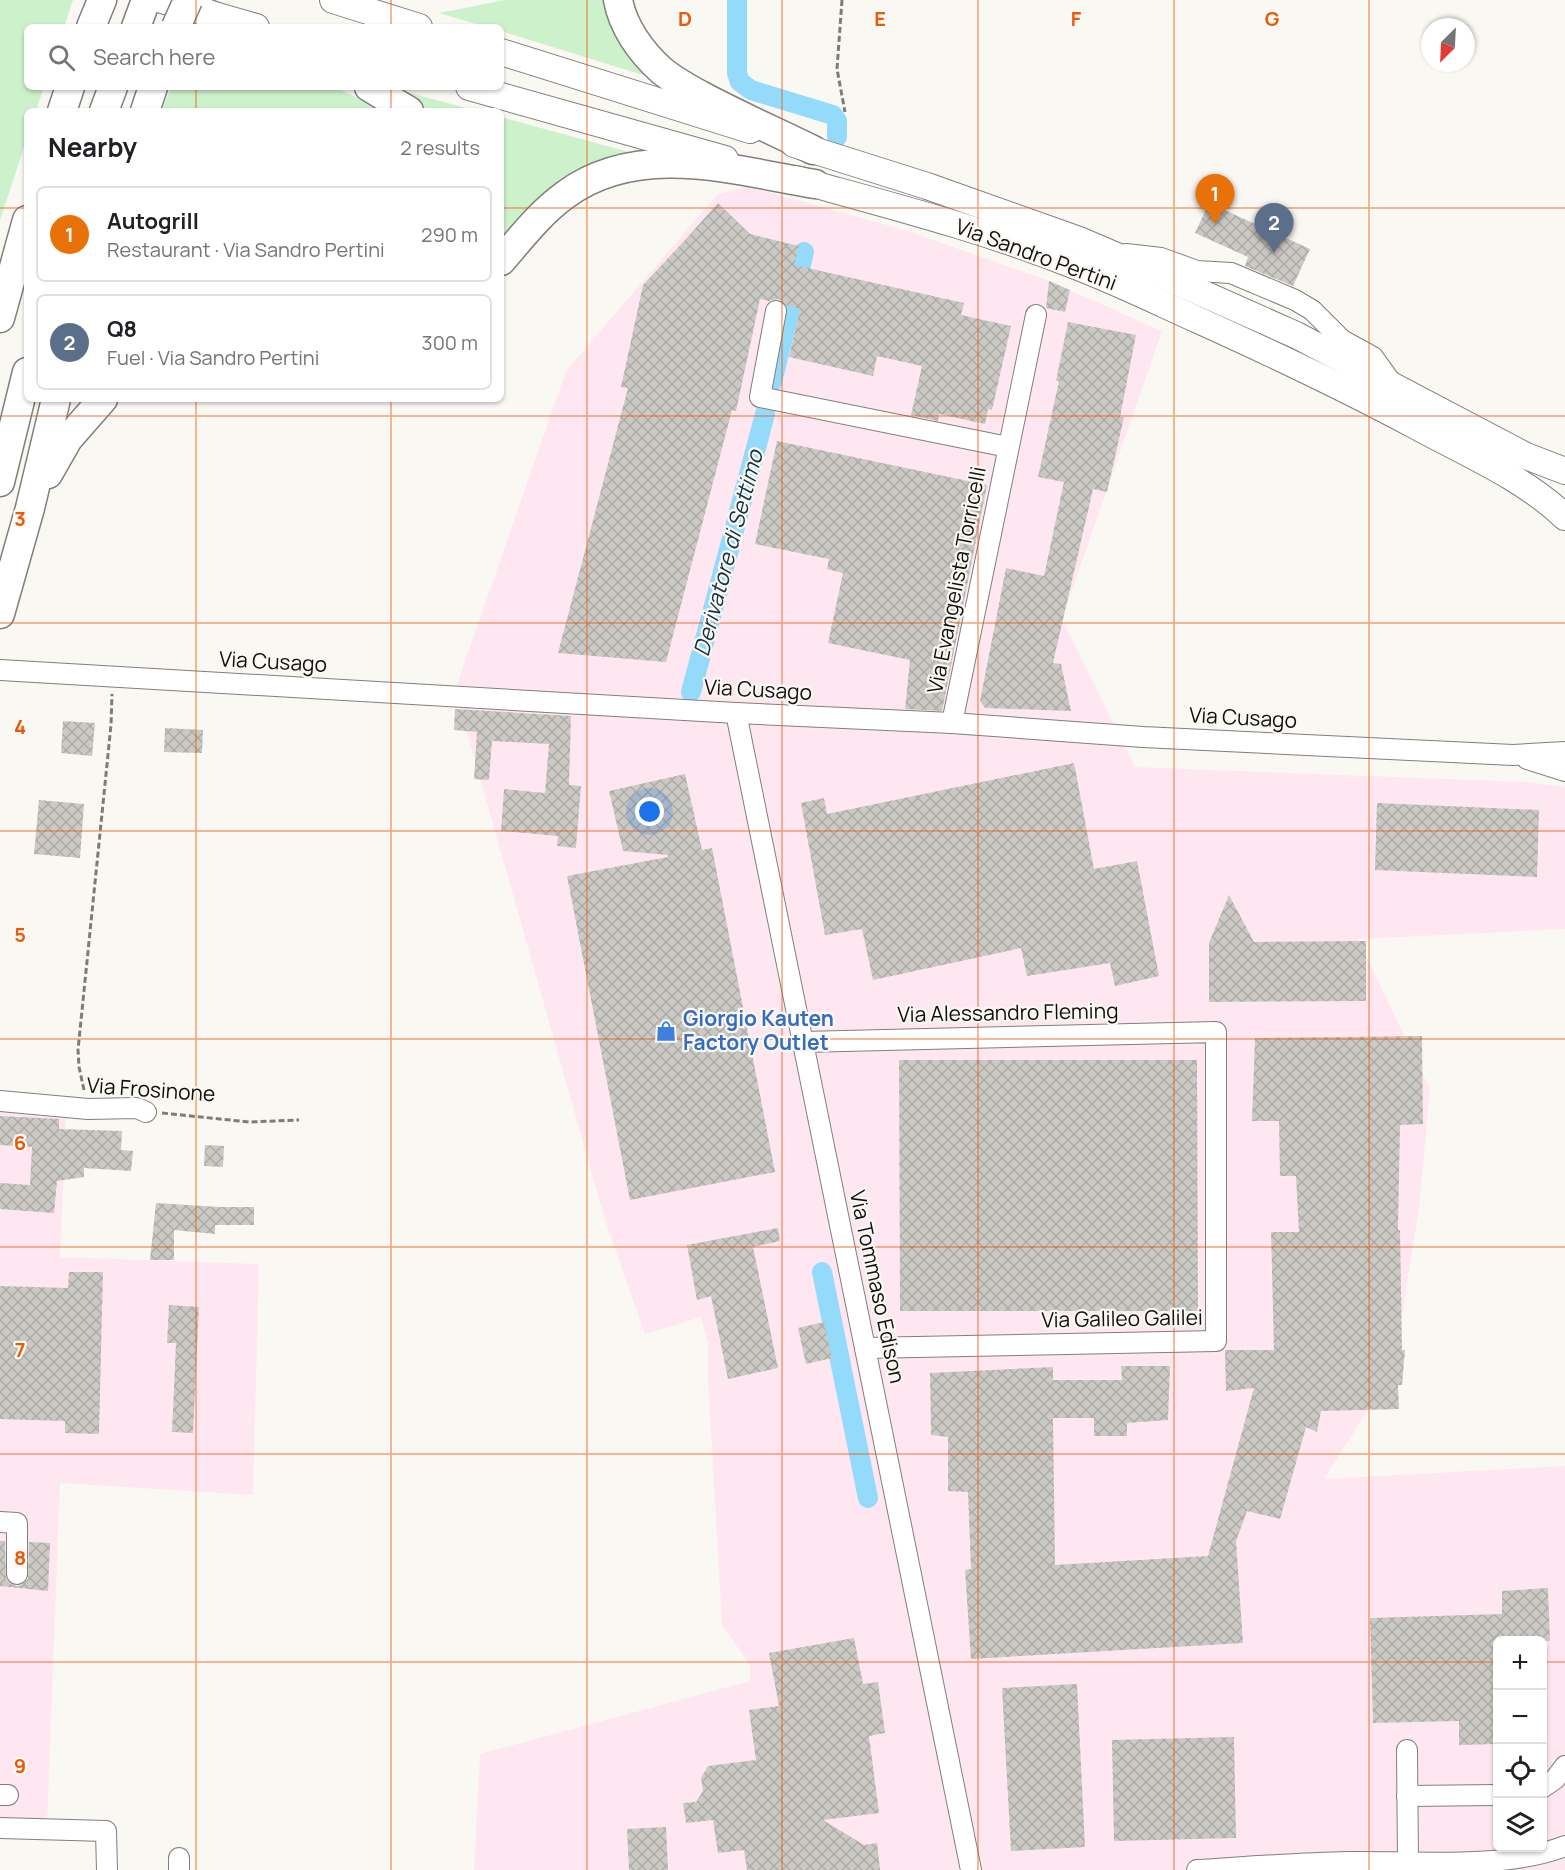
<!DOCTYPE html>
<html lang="en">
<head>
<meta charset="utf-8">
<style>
  body { margin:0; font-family:Manrope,sans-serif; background:#f6f6f6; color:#202124 }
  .controls { position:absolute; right:18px; bottom:18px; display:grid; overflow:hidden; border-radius:9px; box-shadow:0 2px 4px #0004 }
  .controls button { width:54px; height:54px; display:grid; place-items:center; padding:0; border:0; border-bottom:2px solid #e0e0e0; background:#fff; color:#202124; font:30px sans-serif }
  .compass { position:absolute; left:1421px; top:18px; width:54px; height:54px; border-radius:50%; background:#fff; box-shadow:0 2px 4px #0004; rotate:204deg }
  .you { position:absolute; left:650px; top:812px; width:21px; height:21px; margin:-15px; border:4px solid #fff; border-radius:50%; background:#1a73e8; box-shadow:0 0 0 9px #1a73e833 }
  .badge { display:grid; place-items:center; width:39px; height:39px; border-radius:50%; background:#db2777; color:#fff; font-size:20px; font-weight:700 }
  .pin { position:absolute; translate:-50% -50px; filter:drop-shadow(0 2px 3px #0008) }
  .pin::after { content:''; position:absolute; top:32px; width:21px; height:18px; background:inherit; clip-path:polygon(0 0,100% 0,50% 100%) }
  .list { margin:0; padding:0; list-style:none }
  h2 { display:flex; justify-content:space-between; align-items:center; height:78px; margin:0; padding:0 24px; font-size:26px }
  h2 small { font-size:20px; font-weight:400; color:#757577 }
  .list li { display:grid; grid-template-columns:39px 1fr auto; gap:18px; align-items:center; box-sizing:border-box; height:96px; margin:0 12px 12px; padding:0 12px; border:2px solid #e0e0e0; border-radius:9px }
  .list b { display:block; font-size:22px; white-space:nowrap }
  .list p { margin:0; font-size:20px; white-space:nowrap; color:#757577 }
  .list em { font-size:20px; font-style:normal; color:#757577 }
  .icon { flex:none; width:33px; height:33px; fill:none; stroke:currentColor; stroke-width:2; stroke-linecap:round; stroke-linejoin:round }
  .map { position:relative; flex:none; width:1565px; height:1870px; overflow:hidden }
  .search { position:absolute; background:#fff; box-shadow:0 2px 4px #0004; left:24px; top:24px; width:480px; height:66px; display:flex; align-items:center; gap:15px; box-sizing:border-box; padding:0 21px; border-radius:9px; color:#757577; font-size:22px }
  .panel { position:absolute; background:#fff; box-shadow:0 2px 4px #0004; left:24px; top:108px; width:480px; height:294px; border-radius:9px }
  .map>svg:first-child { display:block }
  .industrial { fill:#ffe7f2; fill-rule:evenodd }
  .green { fill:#ccf1cb }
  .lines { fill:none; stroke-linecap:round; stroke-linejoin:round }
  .canal { stroke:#94dafb; stroke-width:20 }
  .building { fill:url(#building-cross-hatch) }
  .minor-casing { stroke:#817f7b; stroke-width:22 }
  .major-casing { stroke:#817f7b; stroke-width:28 }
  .highway-casing { stroke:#817f7b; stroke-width:31 }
  .path { stroke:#7d7c79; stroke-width:3; stroke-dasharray:6 3; stroke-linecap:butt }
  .minor { stroke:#fff; stroke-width:20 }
  .major { stroke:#fff; stroke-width:26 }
  .highway { stroke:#fff; stroke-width:28 }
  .highway-bridge-casing { stroke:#817f7b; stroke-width:31; stroke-linecap:butt }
  .highway-bridge { stroke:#fff; stroke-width:28 }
  .grid { fill:none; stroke:#e8590c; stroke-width:1.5; stroke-opacity:0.55 }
  .labels { text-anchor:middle; stroke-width:4.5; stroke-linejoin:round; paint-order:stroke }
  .street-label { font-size:21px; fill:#100f0e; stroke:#faf8f3 }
  .shop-label { font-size:21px; font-weight:bold; fill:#366cbe; stroke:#faf8f3; text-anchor:start }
  .water-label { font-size:22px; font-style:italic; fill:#123240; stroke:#faf8f3 }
  .grid-label { font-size:20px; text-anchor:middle; font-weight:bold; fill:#e8590c; stroke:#faf8f3; stroke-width:4.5; stroke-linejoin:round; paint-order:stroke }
</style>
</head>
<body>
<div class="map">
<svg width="1565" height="1870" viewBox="0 0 1565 1870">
  <defs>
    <pattern id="building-cross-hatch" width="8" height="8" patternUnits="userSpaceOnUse" patternTransform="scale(1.5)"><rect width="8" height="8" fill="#cbc9c4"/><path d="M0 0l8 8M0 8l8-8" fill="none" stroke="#adaba7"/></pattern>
  </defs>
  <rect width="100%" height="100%" fill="#faf8f3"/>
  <g class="industrial">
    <path d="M747 186 908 231 1049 281 1162 331 1062 619 1135 767 1529 782 1565 787V929L1358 939 1430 1089 1419 1208 1393 1371 1324 1479 1565 1466V1870H474L480 1754 750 1681V1665L722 1625 708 1380V1343L701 1317 645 1334 606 1223 455 690 566 371 717 195ZM1498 1640H1542V1848H1498Z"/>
    <path d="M0 1107 66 1114 60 1257 259 1264 253 1495 60 1483 47 1826 0 1825Z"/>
  </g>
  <g class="green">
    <path d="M0 0H73L64 27H27V87H44L36 111H27V138L0 220Z"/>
    <path d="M505 0H606L629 55 643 75 501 31V27H487L439 13Z"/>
    <path d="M171 87H334L387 111H162Z"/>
    <path d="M403 91 477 111H430Z"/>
    <path d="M501 117 647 157 501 249Z"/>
  </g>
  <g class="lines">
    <g class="canal">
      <path d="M737 0V73L740 82 751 90 833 115 837 121V137"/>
      <path d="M772 382 804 252"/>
      <path d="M691 692 765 414"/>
      <path d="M822 1272 868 1498"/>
    </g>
  </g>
  <g class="building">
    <path d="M718 203 750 234 799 246 794 265 964 303 961 315 1011 326 992 410 988 409 985 424 939 414 938 421 911 415 922 366 877 356 873 376 789 357 800 309 786 305 779 299 769 301 760 299 736 411 732 410 666 662 558 653 628 388 621 387 643 285 686 239Z"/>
    <path d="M1209 203 1310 249 1293 286 1245 266 1248 257 1195 233Z"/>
    <path d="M1049 281 1070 290 1065 312 1046 308Z"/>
    <path d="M1068 322 1136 335 1120 417H1124L1107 492 1093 489 1053 663 1061 664 1071 711 985 708 980 701 1006 568 1044 576 1064 482 1038 477 1059 381H1056Z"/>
    <path d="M777 441 987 485 942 711 905 709 910 660 828 643 843 573 827 569 829 559 755 544Z"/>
    <path d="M455 709 571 716 569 785 581 786 576 848 557 846 558 836 501 831 504 789 545 793 549 744 492 741 489 780 474 779 477 732 454 730Z"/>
    <path d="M63 721 95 723 92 756 61 753Z"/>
    <path d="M165 728 203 730 202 753 164 752Z"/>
    <path d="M1074 763 1094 869 1137 861 1159 976 1115 986 1110 963 1027 976 1021 948 873 980 862 929 825 935 801 803 824 798 827 814Z"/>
    <path d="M685 774 702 850 712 848 775 1172 630 1200 567 876 668 857V855L623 851 609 791Z"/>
    <path d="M39 800 84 804 80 858 34 854Z"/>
    <path d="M1377 803 1539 810 1537 877 1375 870Z"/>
    <path d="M1229 895 1254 942 1366 941V1001L1209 1002V943Z"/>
    <path d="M1422 1036 1423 1124 1400 1125 1398 1230H1400L1402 1350H1405L1402 1385H1398L1399 1409 1321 1411 1317 1432 1306 1427 1280 1519 1247 1511 1236 1541 1243 1643 971 1659 965 1570 971 1569 968 1492 948 1491V1437L931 1435 930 1373 1053 1367V1380H1122L1121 1366H1170L1168 1420 1127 1423V1436H1094V1418H1053L1055 1565 1208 1556 1254 1388 1226 1391 1225 1350H1274L1271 1232H1299L1296 1176H1280L1279 1121H1252L1255 1038Z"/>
    <path d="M899 1060H1197L1198 1311H900Z"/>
    <path d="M0 1116 59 1119V1129L122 1131 121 1150 133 1151 131 1171 84 1168V1177L57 1181 54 1213 0 1209V1183L30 1185 32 1147 0 1145Z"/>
    <path d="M205 1145 224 1146 223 1167 204 1166Z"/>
    <path d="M156 1203 219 1207H254V1225H215V1234L174 1230V1260H150Z"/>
    <path d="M778 1228 780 1241 753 1247 778 1368 728 1379 711 1296 697 1300 687 1245Z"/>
    <path d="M69 1272H103L99 1434 65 1433V1421L0 1419V1286L68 1288Z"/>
    <path d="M169 1305 199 1307 193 1433 172 1432 176 1343H167Z"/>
    <path d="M824 1322 832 1358 806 1364 798 1328Z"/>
    <path d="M0 1541H5L6 1579 11 1584 16 1586 22 1585 28 1579 29 1542 50 1543 48 1591 0 1586Z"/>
    <path d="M1548 1588 1550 1641H1497V1744L1459 1745V1721L1373 1723 1370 1618 1502 1614V1591Z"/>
    <path d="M854 1638 863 1684 878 1682 885 1733 869 1736 879 1813 823 1820 864 1845 877 1843 880 1870H747L744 1850 718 1853 713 1820 686 1823 683 1803 696 1802 703 1791 701 1778 708 1766 756 1760 749 1710 779 1706 769 1653Z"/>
    <path d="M1077 1684 1085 1847 1011 1851 1002 1688Z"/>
    <path d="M1234 1737 1236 1838 1114 1841 1112 1740Z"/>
    <path d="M666 1827 668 1870H629L627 1829Z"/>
  </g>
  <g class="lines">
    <g class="minor-casing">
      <g id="minor">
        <path d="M1126 254 1161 258 1197 271 1231 273 1295 300 1312 310 1342 340 1373 357 1393 385"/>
        <path d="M776 311 760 397 1008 447"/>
        <path d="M0 670 736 713 952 723 1143 737 1513 755 1565 752"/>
        <path d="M736 713 971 1870"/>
        <path d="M952 723 1036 315"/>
        <path d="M1527 759 1565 771"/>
        <path d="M803 1042 1216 1032V1341L865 1348"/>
        <path d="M0 1101 88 1109 137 1108 146 1112"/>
        <path d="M0 1522 17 1523V1574"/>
        <path d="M1407 1750 1408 1862"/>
        <path d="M1542 1788 1555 1779 1565 1766"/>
        <path d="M0 1795H8"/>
        <path d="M1407 1796 1498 1795"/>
        <path d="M0 1828 106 1831 107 1870"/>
        <path d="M179 1858V1870"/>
        <path d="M1197 1870C1247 1867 1297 1863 1348 1862 1415 1861 1503 1870 1565 1846"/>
      </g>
    </g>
    <g class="major-casing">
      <g id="major">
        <path d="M162 0 256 27"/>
        <path d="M333 0 419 27"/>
        <path d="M501 52 750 130"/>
        <path d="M469 87 725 159"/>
        <path d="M794 144 927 186 1079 240 1168 278 1296 335 1526 456 1565 471"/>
        <path d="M795 179C888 205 983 229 1073 265 1115 281 1156 301 1198 320 1271 353 1343 387 1414 425 1465 453 1523 477 1565 517"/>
      </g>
    </g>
    <g class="highway-casing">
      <g id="highway">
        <path d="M618 0C623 27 641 52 661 70 674 81 689 89 704 97 740 116 776 132 813 150"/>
        <path d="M206 13 237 27"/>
        <path d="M91 27 102 0"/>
        <path d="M136 27 146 0"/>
        <path d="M369 87 409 111"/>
        <path d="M62 111 70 87"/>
        <path d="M104 111 113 87"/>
        <path d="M145 111 153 87"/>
        <path d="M501 261C521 238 540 213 565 195 638 141 733 170 815 184"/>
        <path d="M0 318 27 220"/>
        <path d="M48 474 68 439 103 399"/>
        <path d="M0 482 27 372"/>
        <path d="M0 614 30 508 56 399"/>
      </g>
    </g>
    <g class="path">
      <path d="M842 0 837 69 845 112"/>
      <path d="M84 1090 79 1067 78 1050 111 725 112 694"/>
      <path d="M162 1113 249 1122 299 1120"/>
    </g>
    <use href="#minor" class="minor"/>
    <use href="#major" class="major"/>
    <use href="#highway" class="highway"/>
    <g class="highway-bridge-casing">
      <path id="highway-bridge" d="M176 27 188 0"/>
    </g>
    <use href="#highway-bridge" class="highway-bridge"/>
  </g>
  <path class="grid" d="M196 0V27M391 0V27M587 0V1870M782 0V1870M978 0V1870M1174 0V1870M1369 0V1870M196 87V111M391 87V111M0 208H27M501 208H1565M196 399V1870M391 399V1870M0 416H1565M0 623H1565M0 831H1565M0 1039H1565M0 1247H1565M0 1454H1565M0 1662H1498M1542 1662H1565"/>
  <defs>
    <g id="shop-bare" transform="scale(1.62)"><path d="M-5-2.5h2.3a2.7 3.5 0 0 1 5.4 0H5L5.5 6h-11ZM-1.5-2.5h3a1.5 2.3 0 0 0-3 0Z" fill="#3f7fe0" stroke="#faf8f3" stroke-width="2.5" paint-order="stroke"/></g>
  </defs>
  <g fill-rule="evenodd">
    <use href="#shop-bare" x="666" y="1031"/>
  </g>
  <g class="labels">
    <g class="street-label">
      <text transform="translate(1036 255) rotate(20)" y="7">Via Sandro Pertini</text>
      <text transform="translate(957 580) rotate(-79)" y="7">Via Evangelista Torricelli</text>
      <text transform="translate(273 662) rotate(3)" y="7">Via Cusago</text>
      <text transform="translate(758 690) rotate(3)" y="7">Via Cusago</text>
      <text transform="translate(1243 718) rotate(3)" y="7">Via Cusago</text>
      <text transform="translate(1008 1013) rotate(-1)" y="7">Via Alessandro Fleming</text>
      <text transform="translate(151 1090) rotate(4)" y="7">Via Frosinone</text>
      <text transform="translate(877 1287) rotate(78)" y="7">Via Tommaso Edison</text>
      <text transform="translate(1122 1319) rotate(-1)" y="7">Via Galileo Galilei</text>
    </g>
    <g class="shop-label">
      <text x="683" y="1026">Giorgio Kauten<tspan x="683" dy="24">Factory Outlet</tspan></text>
    </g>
    <g class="water-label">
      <text transform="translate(728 553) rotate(-75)" y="8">Derivatore di Settimo</text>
    </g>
  </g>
  <g class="grid-label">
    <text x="685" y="26">D</text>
    <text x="880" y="26">E</text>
    <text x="1076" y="26">F</text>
    <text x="1272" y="26">G</text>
    <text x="20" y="526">3</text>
    <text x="20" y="734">4</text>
    <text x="20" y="942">5</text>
    <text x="20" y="1150">6</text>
    <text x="20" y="1357">7</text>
    <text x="20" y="1565">8</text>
    <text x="20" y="1773">9</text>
  </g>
</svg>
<div class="controls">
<button>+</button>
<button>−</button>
<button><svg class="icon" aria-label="locate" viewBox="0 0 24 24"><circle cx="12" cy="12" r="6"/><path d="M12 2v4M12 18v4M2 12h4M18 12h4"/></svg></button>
<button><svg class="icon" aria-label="layers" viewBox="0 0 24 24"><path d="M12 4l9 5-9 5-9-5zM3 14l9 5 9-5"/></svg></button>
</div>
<svg class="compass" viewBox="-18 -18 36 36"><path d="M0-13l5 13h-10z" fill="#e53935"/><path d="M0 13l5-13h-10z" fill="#757577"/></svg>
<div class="you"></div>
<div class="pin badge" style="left:1215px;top:224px;background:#e8710a">1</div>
<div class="pin badge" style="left:1274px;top:253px;background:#5c6f8a">2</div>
<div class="search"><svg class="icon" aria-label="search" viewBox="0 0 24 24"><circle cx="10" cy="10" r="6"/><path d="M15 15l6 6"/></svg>Search here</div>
<section class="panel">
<h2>Nearby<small>2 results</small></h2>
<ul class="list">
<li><span class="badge" style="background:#e8710a">1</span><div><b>Autogrill</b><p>Restaurant · Via Sandro Pertini</p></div><em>290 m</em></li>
<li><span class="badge" style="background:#5c6f8a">2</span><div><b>Q8</b><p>Fuel · Via Sandro Pertini</p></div><em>300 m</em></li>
</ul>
</section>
</div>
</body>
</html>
